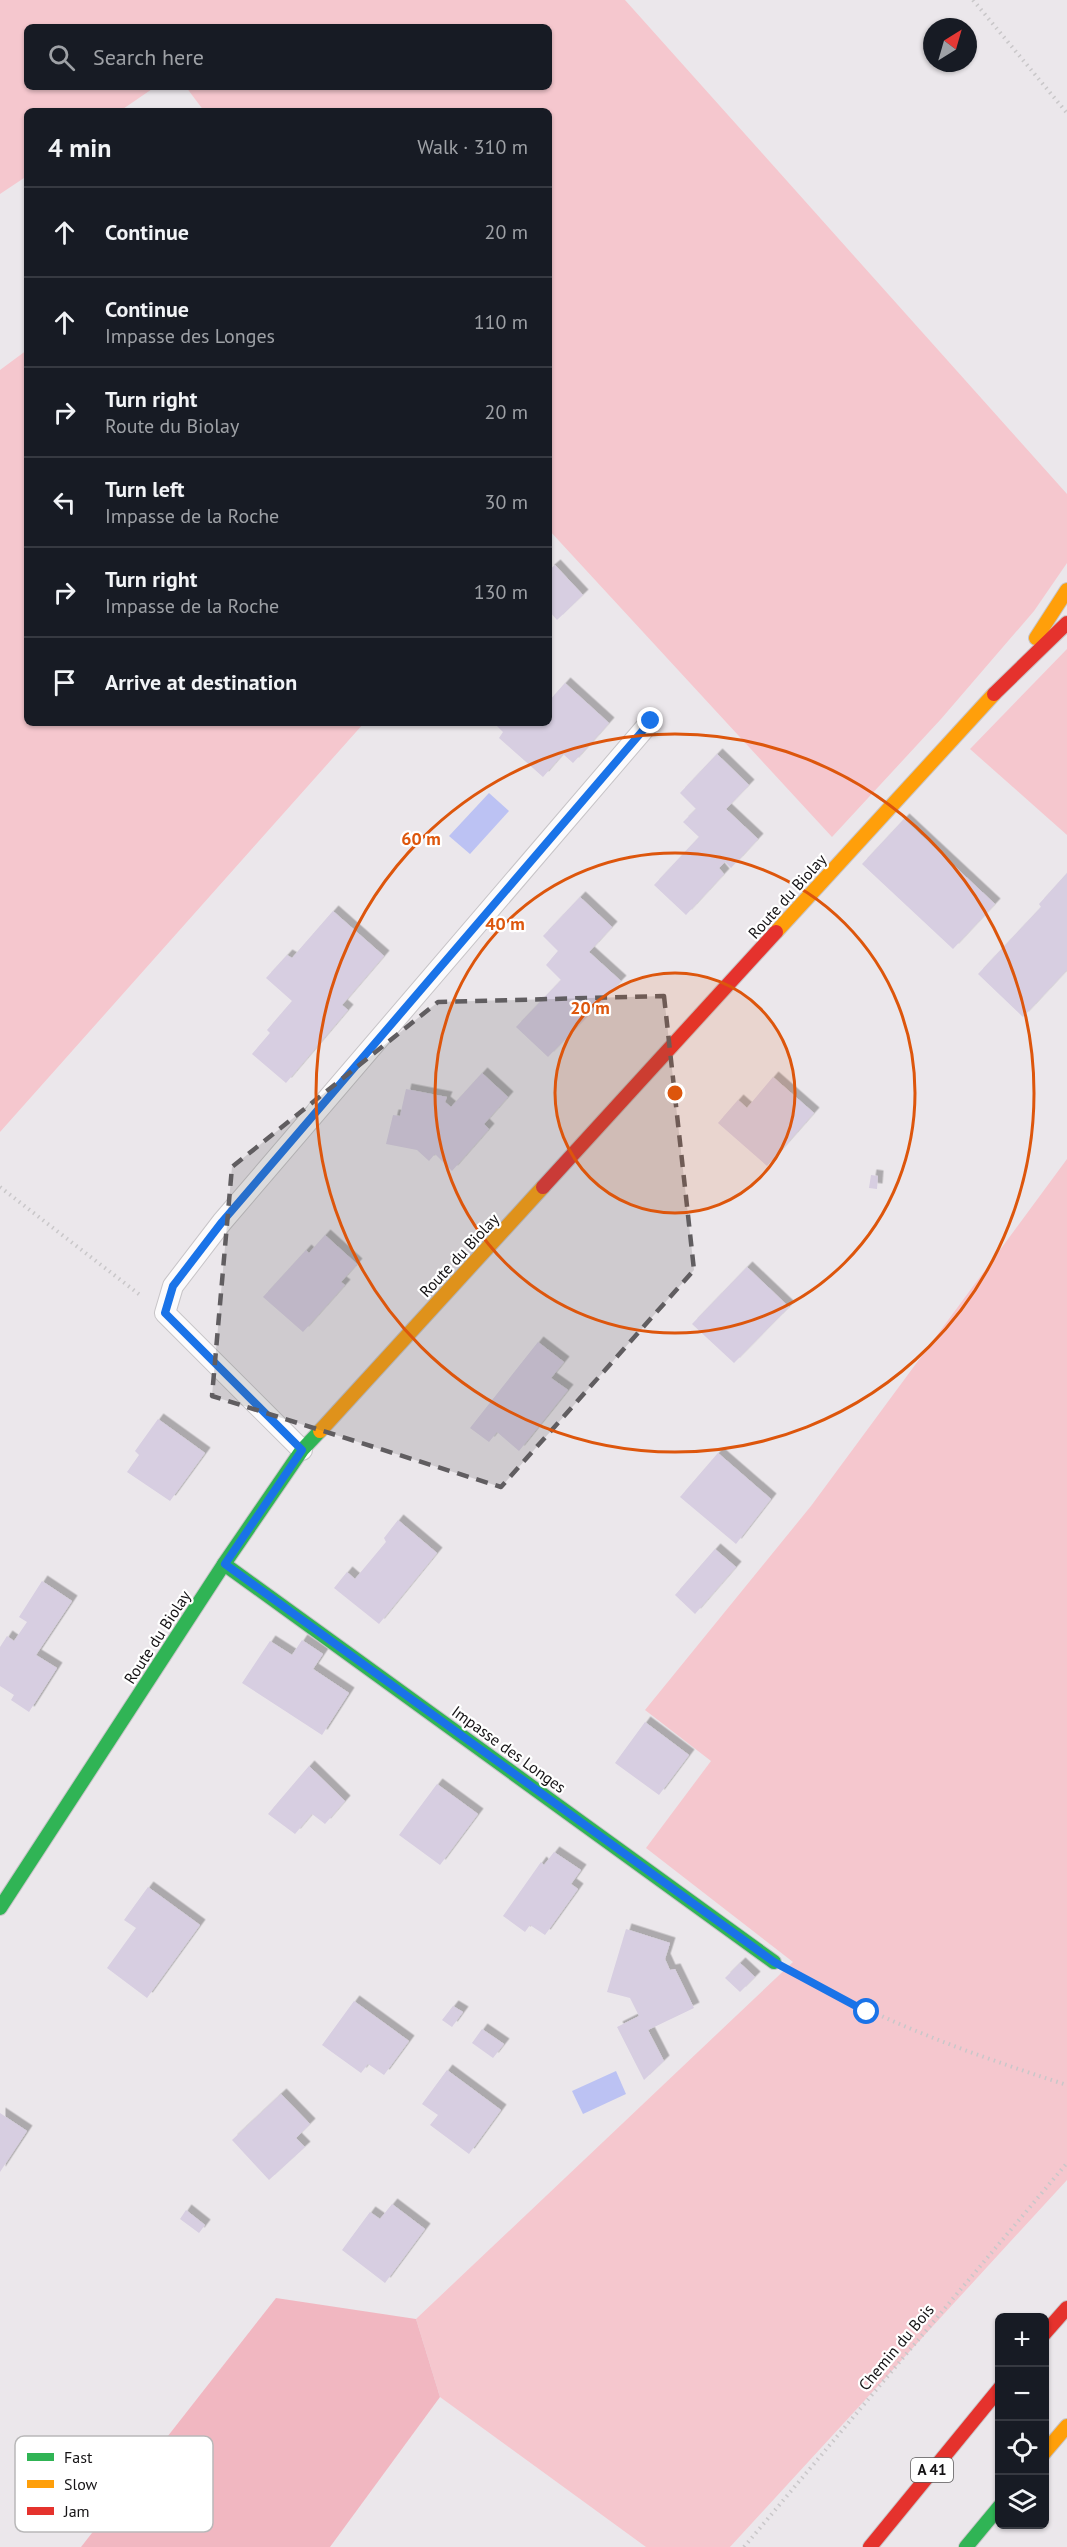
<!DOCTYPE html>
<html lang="en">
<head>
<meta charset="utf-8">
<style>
  body { margin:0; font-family:"PT Sans",sans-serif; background:#20242c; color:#f1f3f6 }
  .controls { position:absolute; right:18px; bottom:18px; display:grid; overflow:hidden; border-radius:9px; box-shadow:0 2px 4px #0004 }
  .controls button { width:54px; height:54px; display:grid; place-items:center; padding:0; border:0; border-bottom:2px solid #363941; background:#171b24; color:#f1f3f6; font:30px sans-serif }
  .compass { position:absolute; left:923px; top:18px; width:54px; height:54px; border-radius:50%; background:#171b24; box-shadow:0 2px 4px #0004; rotate:37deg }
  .stop { position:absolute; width:18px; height:18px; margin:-14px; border:4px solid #1a73e8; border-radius:50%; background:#fff }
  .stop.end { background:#1a73e8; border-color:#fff; box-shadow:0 2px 6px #0008 }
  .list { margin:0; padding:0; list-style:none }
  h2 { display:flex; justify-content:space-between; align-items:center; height:78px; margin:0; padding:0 24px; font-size:26px }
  h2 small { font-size:20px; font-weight:400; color:#9ea1a6 }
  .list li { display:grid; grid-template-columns:39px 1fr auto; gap:18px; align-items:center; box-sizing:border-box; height:90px; padding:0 24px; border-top:2px solid #363941 }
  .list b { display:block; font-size:22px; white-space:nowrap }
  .list p { margin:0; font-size:20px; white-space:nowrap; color:#9ea1a6 }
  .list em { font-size:20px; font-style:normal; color:#9ea1a6 }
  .icon { flex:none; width:33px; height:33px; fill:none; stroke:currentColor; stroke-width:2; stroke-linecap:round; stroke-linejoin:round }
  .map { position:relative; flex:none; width:1067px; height:2547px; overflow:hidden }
  .search { position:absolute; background:#171b24; box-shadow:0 2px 4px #0004; left:24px; top:24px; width:528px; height:66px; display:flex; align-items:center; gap:15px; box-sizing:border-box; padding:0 21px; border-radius:9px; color:#9ea1a6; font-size:22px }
  .panel { position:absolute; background:#171b24; box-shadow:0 2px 4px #0004; left:24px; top:108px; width:528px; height:618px; border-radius:9px }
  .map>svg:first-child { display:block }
  .green { fill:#f5c7ce }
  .forest { fill:#f1b7c1 }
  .water { fill:#bcc2f3 }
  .building { fill:#d7cee1; filter:url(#shadow) }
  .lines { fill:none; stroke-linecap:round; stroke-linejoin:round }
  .lane-casing { stroke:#c7c4c7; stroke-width:22 }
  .fast-casing { stroke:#c7c4c7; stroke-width:16 }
  .slow-casing { stroke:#c7c4c7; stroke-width:16 }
  .jam-casing { stroke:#c7c4c7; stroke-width:16 }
  .path { stroke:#c9c7c9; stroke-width:4; stroke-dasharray:1.5 4.5; stroke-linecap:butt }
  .lane { stroke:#fcfbfc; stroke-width:20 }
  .fast { stroke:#30b455; stroke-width:14 }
  .slow { stroke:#ff9f0a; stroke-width:14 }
  .jam { stroke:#e5322d; stroke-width:14 }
  .route { stroke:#1a73e8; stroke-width:8 }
  .marked { fill:#605d60; fill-opacity:0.2; stroke:#605d60; stroke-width:4.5; stroke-dasharray:12 8; stroke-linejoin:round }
  .ring { fill:none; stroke:#dd560c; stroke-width:3 }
  .labels { text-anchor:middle; stroke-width:4.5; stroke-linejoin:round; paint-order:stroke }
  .shield { fill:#fff; stroke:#5b5a5b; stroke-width:1.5 }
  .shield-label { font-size:15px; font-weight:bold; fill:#151315 }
  .street-label { font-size:16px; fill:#151315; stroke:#fff }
  .key { fill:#fff; stroke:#b9b8b9; stroke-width:1.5 }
  .key-label { font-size:16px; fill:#151315 }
  .centre { fill:#dd560c; stroke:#fff; stroke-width:3 }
  .ring-label { font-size:18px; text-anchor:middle; font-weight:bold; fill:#dd560c; stroke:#fff; stroke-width:4.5; stroke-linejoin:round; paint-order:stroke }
</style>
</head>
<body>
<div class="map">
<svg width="1067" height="2547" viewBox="0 0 1067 2547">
  <defs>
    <filter id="shadow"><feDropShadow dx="5.5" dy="-5.5" stdDeviation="0" flood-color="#0004"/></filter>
  </defs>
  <rect width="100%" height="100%" fill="#ebe7eb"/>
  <g class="green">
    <path d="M0 0H625L1067 494V563L1034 611 941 719 832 837 549 530V111H204L186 87H549V27H27V87H155L120 111H27V176L0 194Z"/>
    <path d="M27 350V723H364L0 1132V370Z"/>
    <path d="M1067 649V835L970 749Z"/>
    <path d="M1067 1159V2180L730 2547H646L440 2397 416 2319 793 1962 646 1848 711 1761 645 1710 811 1506Z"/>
  </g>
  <path class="forest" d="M276 2298 416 2319 440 2397 330 2547H81Z"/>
  <g class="water">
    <path d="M489 793 509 811 470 854 449 836Z"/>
    <path d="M616 2071 626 2094 583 2114 572 2091Z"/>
  </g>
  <g class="building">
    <path d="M555 565 583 595 557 620 549 611V570Z"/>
    <path d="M565 683 609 723 573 763 563 754 543 777 499 738 503 732 494 723H549V701Z"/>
    <path d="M717 754 749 785 726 809 758 839 731 868 725 862 719 868 724 874 686 915 654 885 699 837 683 822 696 809 680 793Z"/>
    <path d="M904 819 995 904 953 949 862 864Z"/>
    <path d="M1067 873V970L1023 1017 978 974 1041 907 1039 904Z"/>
    <path d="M580 897 612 927 589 952 621 981 548 1057 516 1027 561 980 546 965 558 951 543 936Z"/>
    <path d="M333 911 384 956 342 1005 348 1010 286 1083 252 1054 270 1033 267 1030 292 1001 266 978 287 955 292 958Z"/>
    <path d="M482 1073 508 1097 484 1124 489 1129 452 1171 435 1154 429 1161 417 1150 386 1144 393 1115 400 1116 406 1089 447 1097 445 1102 451 1107Z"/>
    <path d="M773 1077 814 1113 767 1166 718 1123 738 1100 747 1108Z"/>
    <path d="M871 1175 878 1176 877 1189 869 1188Z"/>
    <path d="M325 1235 357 1264 341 1282 345 1285 303 1332 263 1297 306 1250 309 1253Z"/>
    <path d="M747 1267 789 1307 734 1363 692 1324Z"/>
    <path d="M538 1342 564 1362 551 1378 568 1390 519 1451 497 1432 489 1442 470 1428Z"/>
    <path d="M158 1419 205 1453 170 1501 127 1472 139 1455 135 1451Z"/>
    <path d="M718 1453 771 1499 736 1544 680 1497Z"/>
    <path d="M398 1520 437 1553 379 1624 334 1588 347 1572 355 1579 386 1542 384 1538Z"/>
    <path d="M715 1549 736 1567 695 1614 675 1595Z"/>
    <path d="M42 1581 72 1601 36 1655 57 1668 29 1712 11 1700 14 1695 0 1686V1647L7 1636 14 1641 27 1622 19 1617Z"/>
    <path d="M302 1640 323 1654 313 1669 349 1693 322 1735 242 1683 270 1641 292 1655Z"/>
    <path d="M645 1722 689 1755 659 1795 615 1763Z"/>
    <path d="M309 1766 345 1801 325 1824 312 1814 295 1834 268 1814Z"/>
    <path d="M437 1784 478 1814 440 1865 399 1835Z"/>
    <path d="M554 1852 581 1870 571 1884 578 1889 545 1935 530 1925 525 1932 503 1916 541 1862 544 1865Z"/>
    <path d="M148 1887 200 1925 147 1998 107 1968 136 1928 124 1920Z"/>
    <path d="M626 1929 670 1943 665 1959 670 1970 675 1969 694 2008 648 2030 664 2061 644 2080 617 2027 639 2016 630 1998 607 1992Z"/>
    <path d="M740 1963 755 1977 740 1992 725 1978Z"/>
    <path d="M354 2001 409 2041 384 2075 368 2064 361 2073 322 2045Z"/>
    <path d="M453 2006 463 2012 452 2027 442 2020Z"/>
    <path d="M482 2029 504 2044 493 2058 472 2043Z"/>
    <path d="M447 2070 501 2110 469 2154 430 2125 438 2115 422 2104Z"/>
    <path d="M281 2094 310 2124 296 2138 305 2147 269 2180 232 2140Z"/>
    <path d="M0 2113 27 2131 0 2172Z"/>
    <path d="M392 2204 425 2229 385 2283 342 2250 370 2212 380 2219Z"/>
    <path d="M186 2210 205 2225 199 2233 180 2219Z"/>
  </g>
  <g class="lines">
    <g class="lane-casing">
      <path id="lane" d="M302 1450 165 1313 173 1286 222 1222 651 721"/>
    </g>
    <g class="fast-casing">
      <g id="fast">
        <path d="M224 1564 774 1962"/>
        <path d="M0 1908 224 1564 302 1450 320 1431"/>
        <path d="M966 2547 1000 2506"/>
      </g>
    </g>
    <g class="slow-casing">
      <g id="slow">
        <path d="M1036 638 1067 590"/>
        <path d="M776 932 994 694"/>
        <path d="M320 1431 543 1187"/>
        <path d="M1044 2453 1067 2426"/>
      </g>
    </g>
    <g class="jam-casing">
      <g id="jam">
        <path d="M994 694 1067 623"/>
        <path d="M543 1187 776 932"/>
        <path d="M1044 2334 1067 2308"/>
        <path d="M870 2547 1000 2388"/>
      </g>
    </g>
    <g class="path">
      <path d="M973 0 1067 113"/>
      <path d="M0 1187 140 1295"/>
      <path d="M807 1979C893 2026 974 2055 1067 2085"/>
      <path d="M744 2547 1067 2163"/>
    </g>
    <use href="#lane" class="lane"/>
    <use href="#fast" class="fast"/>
    <use href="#slow" class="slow"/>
    <use href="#jam" class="jam"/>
  </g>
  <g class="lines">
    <path class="route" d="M651 721 222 1222 173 1286 165 1313 302 1450 225 1564 774 1962 867 2012"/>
  </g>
  <path class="marked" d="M664 996 694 1270 501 1487 212 1396 232 1167 438 1002Z"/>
  <circle cx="675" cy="1093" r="120" fill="#dd560c" fill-opacity=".12"/>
  <g class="ring">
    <circle cx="675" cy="1093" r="120"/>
    <circle cx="675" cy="1093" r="240"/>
    <circle cx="675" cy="1093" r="359"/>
  </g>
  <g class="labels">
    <rect class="shield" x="911" y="2458" width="42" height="24" rx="4.5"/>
    <g class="shield-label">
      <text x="932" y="2475">A 41</text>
    </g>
    <g class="street-label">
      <text transform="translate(787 896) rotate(-48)" y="6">Route du Biolay</text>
      <text transform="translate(459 1255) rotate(-47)" y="6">Route du Biolay</text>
      <text transform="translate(157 1637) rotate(-57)" y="6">Route du Biolay</text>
      <text transform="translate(509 1749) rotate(36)" y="6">Impasse des Longes</text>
      <text transform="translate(896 2347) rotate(-50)" y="6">Chemin du Bois</text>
    </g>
  </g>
  <rect x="15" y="2436" width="198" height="96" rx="9" class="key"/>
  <rect x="27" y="2453" width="27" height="8" fill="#30b455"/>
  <rect x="27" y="2480" width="27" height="8" fill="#ff9f0a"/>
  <rect x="27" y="2507" width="27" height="8" fill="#e5322d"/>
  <g class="key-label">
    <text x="64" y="2463">Fast</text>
    <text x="64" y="2490">Slow</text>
    <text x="64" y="2517">Jam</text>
  </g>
  <circle cx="675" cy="1093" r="9" class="centre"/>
  <g class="ring-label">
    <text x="421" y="845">60 m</text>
    <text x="505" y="930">40 m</text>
    <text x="590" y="1014">20 m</text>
  </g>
</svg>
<div class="controls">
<button>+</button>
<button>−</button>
<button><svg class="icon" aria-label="locate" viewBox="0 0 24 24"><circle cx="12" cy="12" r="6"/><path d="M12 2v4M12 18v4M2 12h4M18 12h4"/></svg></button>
<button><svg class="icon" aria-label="layers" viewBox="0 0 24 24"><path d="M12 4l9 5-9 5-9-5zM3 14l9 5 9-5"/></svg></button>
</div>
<svg class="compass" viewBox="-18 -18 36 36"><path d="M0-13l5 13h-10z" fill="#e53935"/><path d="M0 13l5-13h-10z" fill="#9ea1a6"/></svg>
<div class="stop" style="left:867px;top:2012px"></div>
<div class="stop end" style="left:651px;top:721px"></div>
<div class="search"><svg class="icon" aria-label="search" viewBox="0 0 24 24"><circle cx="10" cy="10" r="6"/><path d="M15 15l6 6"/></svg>Search here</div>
<section class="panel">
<h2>4 min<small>Walk · 310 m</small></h2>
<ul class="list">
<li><svg class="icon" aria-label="ahead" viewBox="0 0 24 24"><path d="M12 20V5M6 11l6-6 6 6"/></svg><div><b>Continue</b></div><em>20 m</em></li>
<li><svg class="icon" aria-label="ahead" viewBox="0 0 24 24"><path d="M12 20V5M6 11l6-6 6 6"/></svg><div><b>Continue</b><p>Impasse des Longes</p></div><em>110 m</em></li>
<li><svg class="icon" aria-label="right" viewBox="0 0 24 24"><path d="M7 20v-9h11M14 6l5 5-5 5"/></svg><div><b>Turn right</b><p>Route du Biolay</p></div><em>20 m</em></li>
<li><svg class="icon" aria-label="left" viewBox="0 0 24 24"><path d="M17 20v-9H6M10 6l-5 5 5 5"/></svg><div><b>Turn left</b><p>Impasse de la Roche</p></div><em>30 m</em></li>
<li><svg class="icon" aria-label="right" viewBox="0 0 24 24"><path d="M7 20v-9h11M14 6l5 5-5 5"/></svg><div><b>Turn right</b><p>Impasse de la Roche</p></div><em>130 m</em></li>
<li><svg class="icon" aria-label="arrive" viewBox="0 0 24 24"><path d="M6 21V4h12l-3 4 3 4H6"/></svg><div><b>Arrive at destination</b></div></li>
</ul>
</section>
</div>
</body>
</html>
